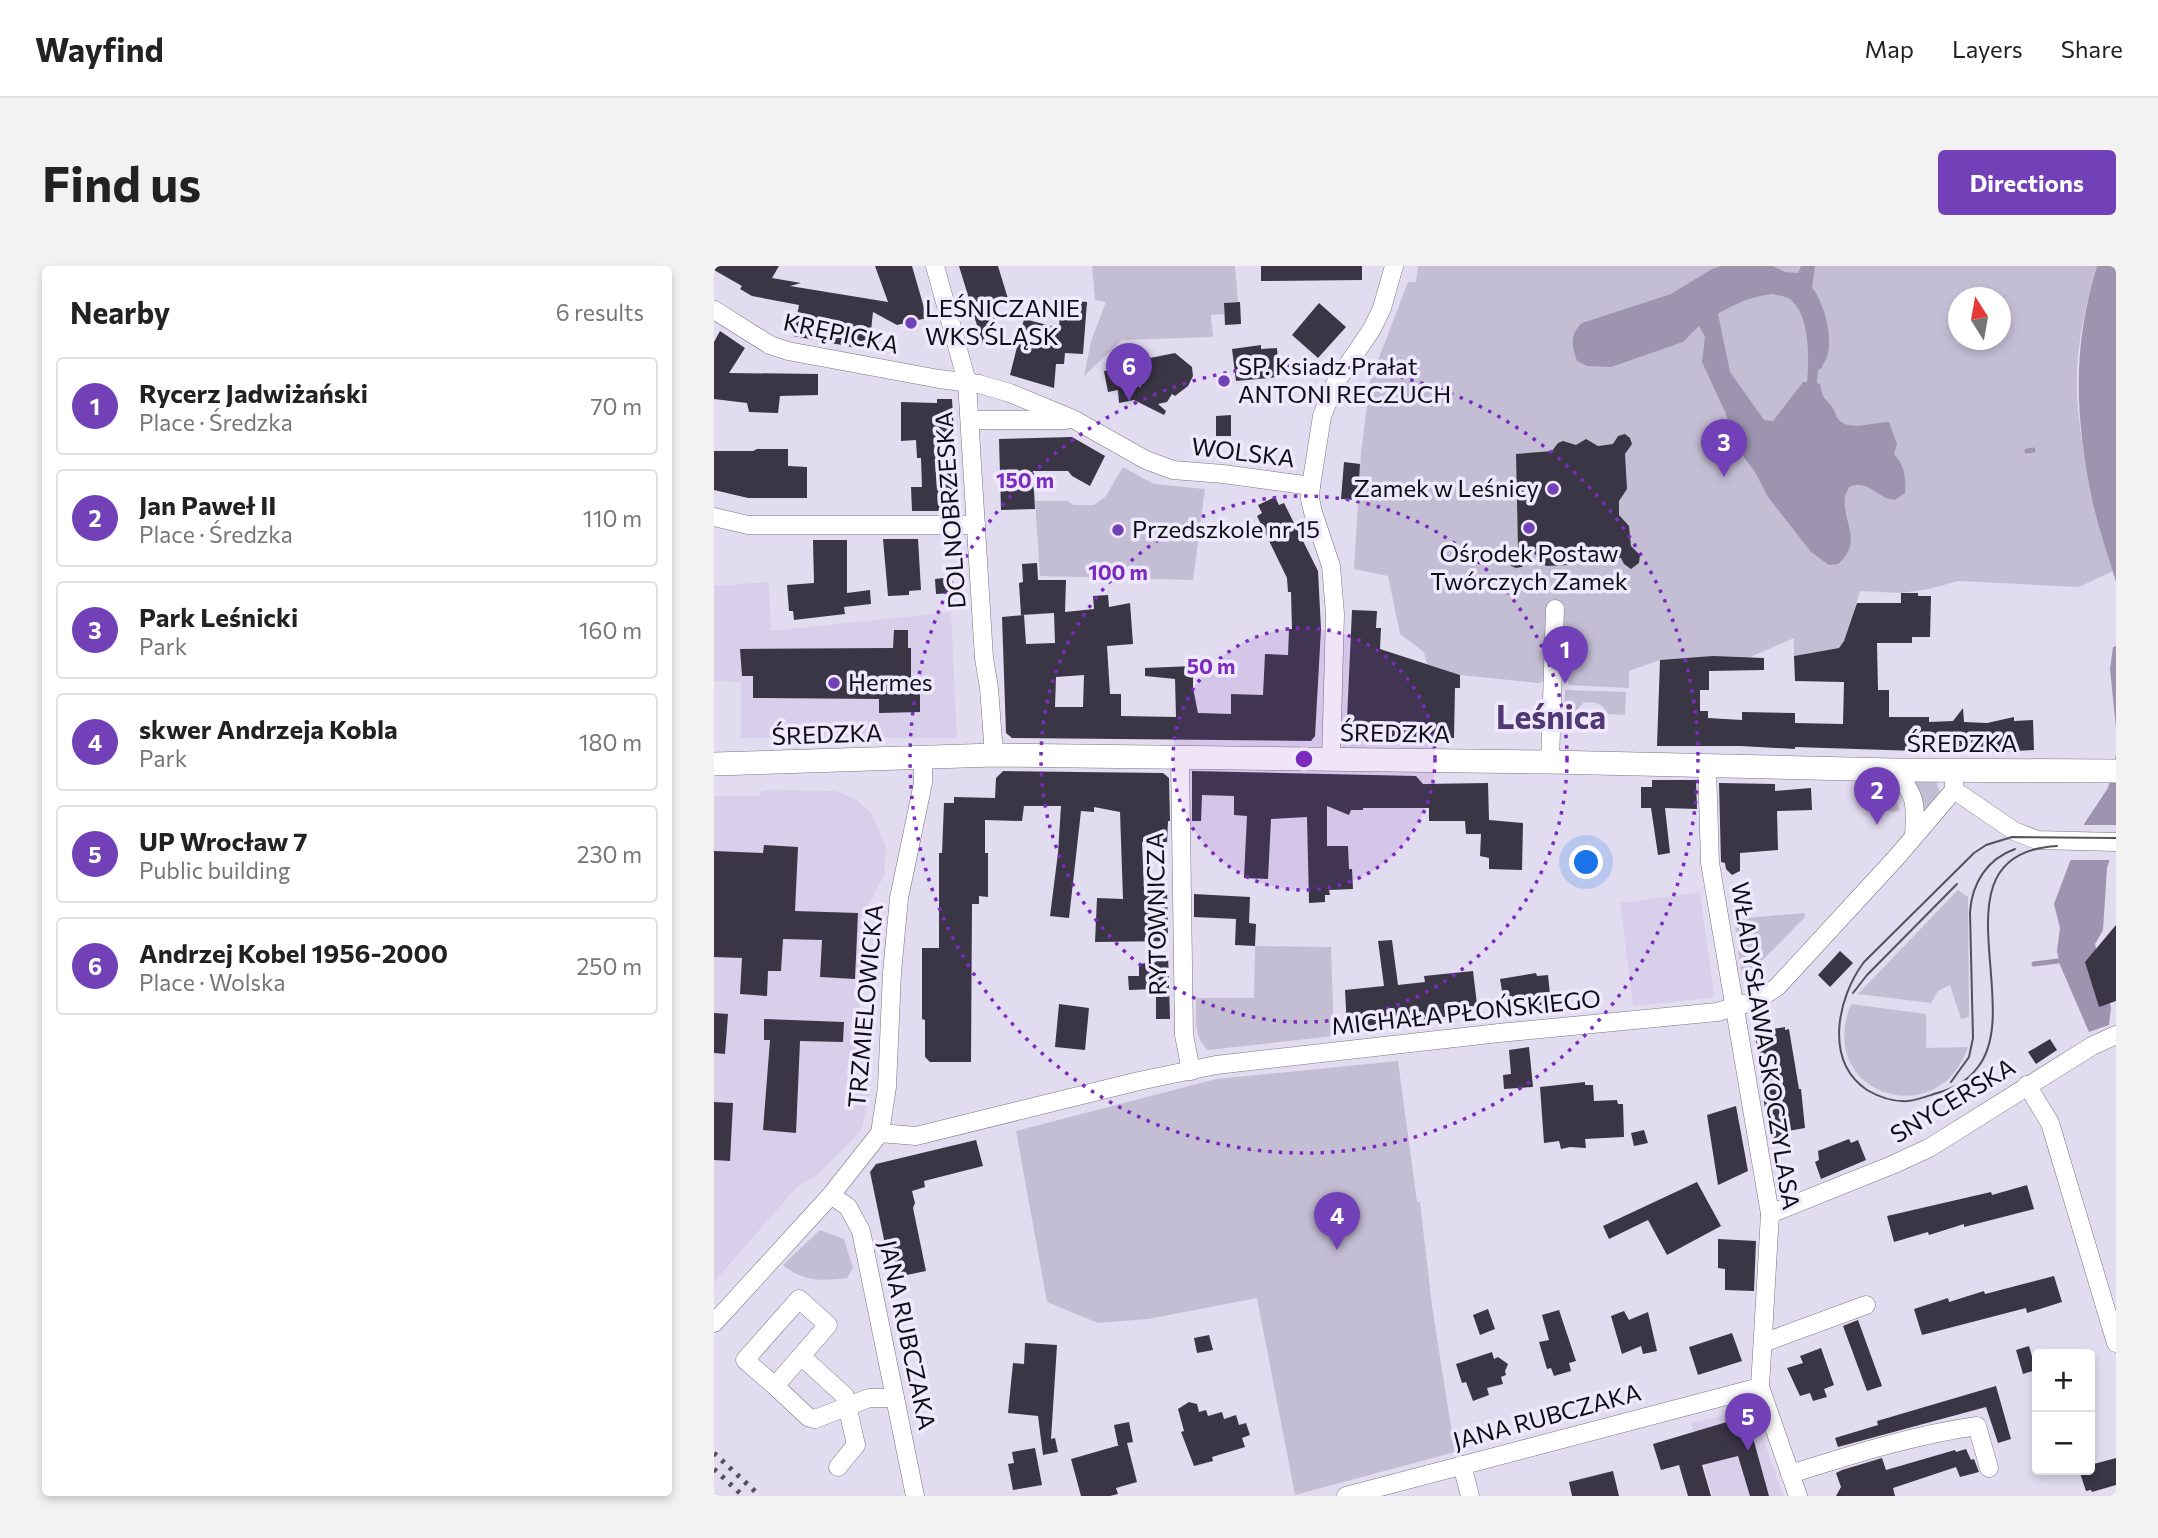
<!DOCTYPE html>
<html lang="en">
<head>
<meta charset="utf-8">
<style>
  body { margin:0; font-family:Commissioner,sans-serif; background:#f2f2f2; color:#222 }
  .controls { position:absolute; right:21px; bottom:21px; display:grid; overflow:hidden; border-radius:7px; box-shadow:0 4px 10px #0003 }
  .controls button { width:63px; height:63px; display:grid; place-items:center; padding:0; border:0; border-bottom:2px solid #e0e0e0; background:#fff; color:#222; font:35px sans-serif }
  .compass { position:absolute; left:1234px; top:21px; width:63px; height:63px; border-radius:50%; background:#fff; box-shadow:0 4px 10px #0003; rotate:349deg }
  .you { position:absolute; left:873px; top:597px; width:24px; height:24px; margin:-18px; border:5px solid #fff; border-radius:50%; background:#1a73e8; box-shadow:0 0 0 10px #1a73e833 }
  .badge { display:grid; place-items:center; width:46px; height:46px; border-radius:50%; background:#7240b7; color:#fff; font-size:23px; font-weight:700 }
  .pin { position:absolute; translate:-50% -58px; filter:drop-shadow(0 2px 4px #0008) }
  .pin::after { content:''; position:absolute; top:37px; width:24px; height:21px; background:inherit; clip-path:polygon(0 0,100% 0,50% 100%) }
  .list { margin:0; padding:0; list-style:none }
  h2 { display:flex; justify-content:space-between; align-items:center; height:91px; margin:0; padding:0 28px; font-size:30px }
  h2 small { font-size:23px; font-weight:400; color:#767676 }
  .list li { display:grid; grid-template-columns:46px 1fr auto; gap:21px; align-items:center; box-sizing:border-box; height:98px; margin:0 14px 14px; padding:0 14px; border:2px solid #e0e0e0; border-radius:7px }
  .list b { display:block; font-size:26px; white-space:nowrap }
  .list p { margin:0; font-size:23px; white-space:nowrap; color:#767676 }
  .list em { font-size:23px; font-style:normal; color:#767676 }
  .map { position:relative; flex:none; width:1402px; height:1230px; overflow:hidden; border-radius:7px }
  header { display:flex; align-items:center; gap:42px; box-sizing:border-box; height:98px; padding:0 35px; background:#fff; border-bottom:2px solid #e0e0e0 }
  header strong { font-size:33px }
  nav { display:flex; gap:38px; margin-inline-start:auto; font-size:24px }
  .intro { display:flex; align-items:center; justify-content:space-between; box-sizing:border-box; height:168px; padding:0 42px }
  h1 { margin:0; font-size:49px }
  .button { padding:18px 32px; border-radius:7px; background:#7240b7; color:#fff; font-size:24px; font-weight:700 }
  main { display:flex; gap:42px; padding:0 42px }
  aside { flex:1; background:#fff; border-radius:7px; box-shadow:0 4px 10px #0003 }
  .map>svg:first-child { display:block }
  .built { fill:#d8d0eb }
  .green { fill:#c4bed5; fill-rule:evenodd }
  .water { fill:#9d95b0; fill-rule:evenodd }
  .pier { fill:#e2dcf0 }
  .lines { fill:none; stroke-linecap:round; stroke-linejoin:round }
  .stream { stroke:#9d95b0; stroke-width:5 }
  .building { fill:#3b3645; fill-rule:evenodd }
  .minor-casing { stroke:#797485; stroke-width:19 }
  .major-casing { stroke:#797485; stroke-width:24 }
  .minor { stroke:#fff; stroke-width:18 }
  .major { stroke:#fff; stroke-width:23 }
  .tram { stroke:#54515b; stroke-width:2 }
  .rail { stroke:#54515b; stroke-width:5; stroke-dasharray:3.5 7; stroke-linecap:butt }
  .ring { fill:none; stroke:#7b2cbf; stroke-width:3.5; stroke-dasharray:3.5 7 }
  .poi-dot { fill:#7240b7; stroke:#efe9fd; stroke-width:2.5 }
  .labels { text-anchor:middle; stroke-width:7; stroke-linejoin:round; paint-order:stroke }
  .poi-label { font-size:24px; fill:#100e14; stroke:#efe9fd; text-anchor:start }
  .street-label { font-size:24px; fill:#100e14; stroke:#efe9fd }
  .district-label { font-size:32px; font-weight:bold; fill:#4f3874; stroke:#efe9fd }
  .centre { fill:#7b2cbf; stroke:#efe9fd; stroke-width:3.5 }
  .ring-label { font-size:21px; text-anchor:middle; font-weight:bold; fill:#7b2cbf; stroke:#efe9fd; stroke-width:7; stroke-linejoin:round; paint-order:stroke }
</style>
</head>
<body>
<header>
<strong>Wayfind</strong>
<nav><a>Map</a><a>Layers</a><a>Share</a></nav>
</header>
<div class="intro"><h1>Find us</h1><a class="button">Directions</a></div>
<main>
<aside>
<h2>Nearby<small>6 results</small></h2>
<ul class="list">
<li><span class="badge">1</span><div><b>Rycerz Jadwiżański</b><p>Place · Średzka</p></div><em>70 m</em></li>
<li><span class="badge">2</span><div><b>Jan Paweł II</b><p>Place · Średzka</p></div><em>110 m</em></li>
<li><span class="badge">3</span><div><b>Park Leśnicki</b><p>Park</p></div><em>160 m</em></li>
<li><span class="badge">4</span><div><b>skwer Andrzeja Kobla</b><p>Park</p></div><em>180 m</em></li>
<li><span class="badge">5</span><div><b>UP Wrocław 7</b><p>Public building</p></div><em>230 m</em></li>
<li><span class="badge">6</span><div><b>Andrzej Kobel 1956-2000</b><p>Place · Wolska</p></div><em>250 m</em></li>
</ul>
</aside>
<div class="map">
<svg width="1402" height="1230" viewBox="0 0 1402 1230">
  <rect width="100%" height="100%" fill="#e2dcf0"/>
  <g class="built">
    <path d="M55 316 57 365 237 346 243 472H27V416L0 415V320Z"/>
    <path d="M48 524 121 525 143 534 157 547 172 580 170 610 149 648 145 750 152 762 157 785 155 830 147 865 105 908 83 921 0 1016V530H46Z"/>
    <path d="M986 626 1000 730 998 732 919 740 906 637Z"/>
    <path d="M1032 1144 1042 1151 1069 1230H999L977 1157Z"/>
  </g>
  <g class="green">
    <path d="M378 0H521L524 36 510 37V48L497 49 499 71 408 74 370 110 377 75 392 36 381 34Z"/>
    <path d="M704 0H1383C1371 39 1361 86 1363 127 1366 188 1382 247 1399 305L1365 321 1244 315 1215 323 1187 327 1146 325 1132 373 1125 382 1080 390V372L1034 392 946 394 915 405V422L855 419 854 416 848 413 846 408 825 417 746 409 713 398 710 386 686 368 674 310 640 303 647 187 656 115 694 16H702ZM1244 32H1286V74H1244Z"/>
    <path d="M409 201 440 218 491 223 479 314 326 310 321 235H353L360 239H380L392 230Z"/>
    <path d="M851 424 912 426 911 449 894 448C888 437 881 435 869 437L861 446 850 445Z"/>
    <path d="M1200 514H1222L1226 527 1210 546Z"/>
    <path d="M1154 528H1179L1186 544 1178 546 1153 536Z"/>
    <path d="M1244 624 1254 631 1255 751 1247 753 1236 719 1224 725 1217 737 1144 728Z"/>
    <path d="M1091 647V651L1035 708 1027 704 1020 653Z"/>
    <path d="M541 680 617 681 620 770 494 784C479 771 482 751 482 732H540Z"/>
    <path d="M1137 738 1212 748V782L1254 781C1225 868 1100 829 1137 738Z"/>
    <path d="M684 795 703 936H706L718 1040 741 1186 581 1229 543 1032 434 1053 384 1057 333 1036 302 865 502 813Z"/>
    <path d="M106 964 130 973 139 1002 133 1012C108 1015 89 1016 69 999Z"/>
  </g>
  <g class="water">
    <path d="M1007 0H1059L1071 6 1084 7 1087 0H1101L1098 21C1110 38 1118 66 1114 87 1113 92 1109 98 1107 103L1104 104 1103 117 1106 118C1110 136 1109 129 1119 142 1121 145 1122 150 1124 153 1135 166 1160 156 1175 156L1183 178 1180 188C1191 200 1192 211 1191 227L1181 234C1162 233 1156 213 1135 221 1134 225 1131 228 1131 232 1128 256 1150 276 1124 298L1115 299 1097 286 1054 231 1041 206 1021 179 1012 148 988 96 991 71 985 60 969 76 897 101 873 100 863 95C858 80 855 69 868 57L957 28 998 3ZM1058 28C1062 29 1070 30 1074 32 1097 46 1095 95 1093 116H1089L1059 155 1050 154 1016 106 1004 48C1022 37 1036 31 1058 28Z"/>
    <path d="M1383 0H1402V316C1394 289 1384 261 1378 233 1361 150 1358 82 1383 0Z"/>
    <path d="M1402 380V463L1396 403 1399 381Z"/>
    <path d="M1402 488V573L1393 602 1389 664 1381 678 1397 742 1395 759 1375 766 1346 699 1343 685 1346 662 1340 638 1370 558 1394 522Z"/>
  </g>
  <path class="pier" d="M1366 559H1402V585L1399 594H1353Z"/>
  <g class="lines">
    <g class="stream">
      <path d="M1313 185 1319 184"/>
      <path d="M1320 698 1352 694"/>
    </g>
  </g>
  <g class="building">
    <path d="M0 0H65L58 12 87 17 76 20 174 36 161 0H198L213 52 183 59 159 46 155 84 79 70 85 39 38 30 26 23 28 20 0 4Z"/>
    <path d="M245 0H284L295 36 283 40 282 75 269 79Z"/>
    <path d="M547 0H648V14L547 15Z"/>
    <path d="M347 34 373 36 369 88 351 87 350 98H342L340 122 296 109 310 53 345 62Z"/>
    <path d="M526 36 527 58 511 59 510 37Z"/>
    <path d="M605 37 632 61 604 92 578 69Z"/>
    <path d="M6 65 31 82 15 107 104 108V129L66 130 64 147 35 146 33 137 0 133V76Z"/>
    <path d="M547 79V83L563 82 565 111 522 115 518 83Z"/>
    <path d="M461 87 478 101 479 110 474 120 461 130 458 128 453 136 444 138 452 145 450 149 420 134 405 137 404 124 394 126 390 105 396 104 401 99 427 122 421 95Z"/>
    <path d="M223 133H238L244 240 239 245H198L197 221H208L207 192H203L202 174 187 175V136L223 137Z"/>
    <path d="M517 149V170H502V150Z"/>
    <path d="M911 168 916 172 918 178 911 188 913 223 905 235V249L915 260 917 280 926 289 925 297 917 303 910 298 907 292H861L854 299 832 300 819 286 808 301 802 302 797 300 794 290 804 282 802 188 838 185 844 177 849 175 862 179 872 173 884 180 899 178 904 170Z"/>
    <path d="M358 171 391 190 376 220 358 210 354 205H319L321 243 287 244 285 173Z"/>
    <path d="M43 183H74V200L93 201V232H34L0 224V185H39Z"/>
    <path d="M630 196 646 198 644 234 627 233Z"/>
    <path d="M561 231 565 239 570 237 604 305 607 363 601 470 597 475 298 472 292 467 288 351 310 349 312 378 341 377 340 347 307 349 305 317 309 316 308 298 323 297 324 314H352L351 346 380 343 379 330 394 329 395 341 416 337 419 378 393 380 396 428H407V450L462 451 461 413 431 410V402L479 400V422L484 447 517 448V428L549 429 551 388 574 389 575 363H578L577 326H574L573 312 543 250 548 247 544 239ZM370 409 369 441H341L342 411Z"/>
    <path d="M169 273H204L207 324 195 325V329L174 330Z"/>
    <path d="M99 274H133V327L156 324 157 338 130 341 131 348 80 354 79 345H75L73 319 100 317Z"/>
    <path d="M238 311 239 327 222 328 221 313Z"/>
    <path d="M1187 327H1204V330H1217L1216 371H1198V377H1163L1164 424H1175V451H1215V456L1239 455 1249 442 1250 456 1273 457 1300 451V455L1319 454 1320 484 1265 487 1081 481V483L1027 480H943L946 394 999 390 1050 392V404L995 405V424H986V445H994V452L1028 454V446L1081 447V457L1129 458 1130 416 1081 415 1080 390 1125 382 1130 375 1143 337H1187Z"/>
    <path d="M638 344 663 345 662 362H667L666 383 746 409V422H741L740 472 686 471 685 477 632 475Z"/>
    <path d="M180 364H194V382H197V428H206V446L165 447V433L39 432V410H28L26 383 179 382Z"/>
    <path d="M289 505 449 507 455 512 456 555H454L453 576H428L430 623 453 622 454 675 381 676 383 632 409 633 406 546 380 541V546L367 545 355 652 336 650 344 587 347 540H310L308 555 271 554V587H274V631L265 630V638H258L257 796H216L211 791V754L208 753V682H225V587H228L230 537H240V531L281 532 282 512Z"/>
    <path d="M478 505 702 510 709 518 774 517 775 554 809 557 808 604 775 603V592L766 590 767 568H752L751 555H715V542H649V544H637L635 549 613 540V580H634L635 603H638L639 623 615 624 616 629H611V636L595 637 593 551 557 553 554 613 530 612 533 550 520 549V530L488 529 487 555H478Z"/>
    <path d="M938 514H982L983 543 951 542 956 587 944 589 937 542H927V521H938Z"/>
    <path d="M1005 517 1061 518V525L1097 522 1098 544 1063 545 1064 584 1026 587V605L1018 609 1012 603 1011 597 1007 596Z"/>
    <path d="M50 579 84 581 81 645 144 647 141 713 106 711 108 674 69 673 67 705H54L53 730 26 728 28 692 0 691V585L49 587Z"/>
    <path d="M480 628 536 631 535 657 542 658 541 680 521 679 522 653 480 651Z"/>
    <path d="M1402 659V735L1385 741 1371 696Z"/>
    <path d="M678 674 684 719 711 716 710 710 759 705 764 747 633 762 631 724 670 720 664 675Z"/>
    <path d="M1126 685 1139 697 1116 721 1104 709Z"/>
    <path d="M442 687H454L456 753H442V723L415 724 414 710H425V698L442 696Z"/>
    <path d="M822 707 823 710 834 709 837 738 825 739V742L791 743 786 713Z"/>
    <path d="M345 738 375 742 371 784 341 781Z"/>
    <path d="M0 747 14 748 11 788 0 787Z"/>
    <path d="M50 753 130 756 129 776 86 775 82 867 49 864 56 774H50Z"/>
    <path d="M1071 761V764L1075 763 1085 823H1087L1091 862 1074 865 1075 873 1060 875 1059 866 1056 867 1051 843 1041 766Z"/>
    <path d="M1336 773 1343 784 1322 798 1314 786Z"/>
    <path d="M815 781 819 821 790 823 789 809 797 808 795 784Z"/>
    <path d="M871 816V819H879L880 835 903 834 904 838H909L910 871 871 873 872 882 856 881 847 883 845 875 830 877 826 821Z"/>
    <path d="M0 836 19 837 16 895 0 894Z"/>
    <path d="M1022 840 1034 905 1004 919 993 849Z"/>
    <path d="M930 864 934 877 920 880 917 867Z"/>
    <path d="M1135 873 1137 877 1144 874 1152 894 1107 913 1101 896 1105 894 1104 885Z"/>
    <path d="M262 874 269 900 210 915 211 921 198 925 201 937 199 942 212 1005 178 1012 156 906 162 898Z"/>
    <path d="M983 916 1007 960 953 989 934 954 895 973 889 960Z"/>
    <path d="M1313 919 1320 943 1250 961V958L1215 969 1214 966 1180 976 1173 950 1277 926 1278 929Z"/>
    <path d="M1004 973 1042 975 1040 1025 1011 1024V1003L1004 1002Z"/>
    <path d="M1340 1010 1348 1036 1313 1047 1312 1042 1208 1069 1200 1043 1234 1032 1235 1036 1270 1025 1271 1028Z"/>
    <path d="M774 1043 781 1063 766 1069 759 1049Z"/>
    <path d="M845 1044 862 1095 855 1097 857 1105 840 1110 837 1102 833 1103 825 1076 835 1074 828 1049Z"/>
    <path d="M910 1045 915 1054 934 1046 943 1085 929 1088 927 1080 908 1088 897 1050Z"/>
    <path d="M1144 1054 1168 1120 1153 1125 1129 1060Z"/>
    <path d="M1018 1067 1028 1095 984 1109 975 1081Z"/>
    <path d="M495 1069 499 1084 483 1087 480 1072Z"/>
    <path d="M311 1077 343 1079 337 1173 341 1172 344 1186 329 1189 324 1150 294 1147 299 1097 310 1098Z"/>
    <path d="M1315 1080 1322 1104 1309 1108 1302 1084Z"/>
    <path d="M1107 1082 1120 1119 1110 1123 1113 1131 1099 1135 1096 1127 1086 1130 1073 1102 1089 1097 1086 1090Z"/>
    <path d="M778 1086 780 1093 784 1091 794 1098 791 1105 792 1109 787 1111 789 1118 773 1122 775 1129 759 1135 752 1116 748 1117 742 1098Z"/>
    <path d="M1282 1120 1297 1173 1284 1177 1272 1141 1124 1181 1121 1172 1164 1159 1163 1155Z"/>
    <path d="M475 1136 483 1138 485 1146 492 1144 494 1150 508 1146 510 1153 522 1149 525 1159 532 1157 536 1169 528 1172 531 1181 498 1191 499 1195 480 1200 467 1166 470 1165 464 1143Z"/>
    <path d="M1033 1150 1055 1230H1036L1024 1190 988 1199 997 1230H974L965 1199 947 1204 939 1178Z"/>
    <path d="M415 1156 419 1176 413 1177 423 1216 402 1222 404 1228 396 1230H367L357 1193 406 1179H404L400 1159Z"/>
    <path d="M321 1182 328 1219 299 1224 294 1198 300 1197 298 1186Z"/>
    <path d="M1252 1183 1257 1194 1260 1193 1265 1206 1246 1211 1242 1201 1179 1222 1181 1230H1122L1127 1221 1122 1207 1128 1204 1168 1192 1172 1204 1241 1184 1242 1186Z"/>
    <path d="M1402 1192V1219L1378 1226 1377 1224 1372 1225 1365 1204H1376V1199Z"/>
    <path d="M899 1205 905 1230H858L855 1216Z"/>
  </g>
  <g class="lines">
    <g class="minor-casing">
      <g id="minor">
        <path d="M221 0 253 116 270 392 275 422 280 489"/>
        <path d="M0 44 56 79 74 85 225 113 265 118 296 127 359 153 432 194 459 204 509 208 597 220"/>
        <path d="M256 154H352"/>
        <path d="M0 251 34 259H262"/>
        <path d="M466 490 470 769 477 805"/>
        <path d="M617 493 621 348 617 300 599 246 596 233 597 220 608 150 622 116 658 63 668 42 680 0"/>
        <path d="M836 496 841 343"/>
        <path d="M993 500 996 597 1056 948 1046 1121 1084 1230"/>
        <path d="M1179 504C1203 528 1202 538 1200 570"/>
        <path d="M1240 524 1300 565 1323 574 1402 576"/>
        <path d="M1313 819 1336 857 1402 1077"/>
        <path d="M166 867 202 870 425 815 502 799 785 767 1003 746 1041 735 1063 721 1181 593 1240 524V505"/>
        <path d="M117 929 134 941 147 965 201 1230"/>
        <path d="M1056 948 1178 899 1215 882 1378 780 1402 769"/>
        <path d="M85 1033 114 1059 61 1120 31 1094Z"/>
        <path d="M0 1057 117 929 166 867 173 821 178 707 185 632 209 517V493"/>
        <path d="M1049 1077 1152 1039"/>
        <path d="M87 1090 131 1130 142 1179 124 1201"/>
        <path d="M61 1120 94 1151 101 1153 155 1132H181"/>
        <path d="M748 1199 756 1230"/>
        <path d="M1076 1208C1137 1189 1199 1169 1263 1160L1275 1202"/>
        <path d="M632 1230 1046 1121"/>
      </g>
    </g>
    <g class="major-casing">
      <path id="major" d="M0 498 280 489 836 496 1179 504 1402 505"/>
    </g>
    <use href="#minor" class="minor"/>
    <use href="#major" class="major"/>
    <g class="tram">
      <path d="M1343 580C1217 587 1312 740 1264 801 1252 817 1238 823 1220 828 1211 831 1203 834 1194 835 1180 836 1165 831 1153 824 1110 795 1123 732 1150 696L1260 587 1272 579 1298 571 1402 572"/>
      <path d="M1139 727 1153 709 1243 618"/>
      <path d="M1237 816 1255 791 1259 772 1256 646C1258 617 1273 593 1301 583"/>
    </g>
    <g class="rail">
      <path d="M0 1187 46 1230"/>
      <path d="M0 1203 29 1230"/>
      <path d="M0 1229 1 1230"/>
    </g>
  </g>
  <circle cx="590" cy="493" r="131" fill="#7b2cbf" fill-opacity=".12"/>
  <g class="ring">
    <circle cx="590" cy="493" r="131"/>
    <circle cx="590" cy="493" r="263"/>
    <circle cx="590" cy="493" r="394"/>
  </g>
  <g class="poi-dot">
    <circle cx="197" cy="57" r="7"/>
    <circle cx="510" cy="115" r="7"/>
    <circle cx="839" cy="223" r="7"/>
    <circle cx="815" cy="262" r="7"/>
    <circle cx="404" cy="264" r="7"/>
    <circle cx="120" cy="417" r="7"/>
  </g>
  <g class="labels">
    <g class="poi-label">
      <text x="211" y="51">LEŚNICZANIE<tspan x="211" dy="28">WKS ŚLĄSK</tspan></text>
      <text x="524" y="109">SP. Ksiadz Prałat<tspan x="524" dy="28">ANTONI RECZUCH</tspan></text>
      <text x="825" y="231" text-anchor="end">Zamek w Leśnicy</text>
      <text x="418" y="272">Przedszkole nr 15</text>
      <text x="815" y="296" text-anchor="middle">Ośrodek Postaw<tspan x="815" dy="28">Twórczych Zamek</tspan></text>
      <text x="134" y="425">Hermes</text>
    </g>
    <g class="street-label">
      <text transform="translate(127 68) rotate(12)" y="8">KRĘPICKA</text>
      <text transform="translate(529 187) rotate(7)" y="8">WOLSKA</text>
      <text transform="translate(237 244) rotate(-94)" y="8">DOLNOBRZESKA</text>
      <text transform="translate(681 468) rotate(1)" y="8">ŚREDZKA</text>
      <text transform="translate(113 469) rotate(-2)" y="8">ŚREDZKA</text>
      <text x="1248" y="486">ŚREDZKA</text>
      <text transform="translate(443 648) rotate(-91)" y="8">RYTOWNICZA</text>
      <text transform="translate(152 740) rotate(-85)" y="8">TRZMIELOWICKA</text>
      <text transform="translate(752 747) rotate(-6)" y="8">MICHAŁA PŁOŃSKIEGO</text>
      <text transform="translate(1051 780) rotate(81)" y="8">WŁADYSŁAWA SKOCZYLASA</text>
      <text transform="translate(1239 835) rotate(-31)" y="8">SNYCERSKA</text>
      <text transform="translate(193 1069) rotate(78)" y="8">JANA RUBCZAKA</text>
      <text transform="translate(833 1151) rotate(-15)" y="8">JANA RUBCZAKA</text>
    </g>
    <g class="district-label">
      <text x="837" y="463">Leśnica</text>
    </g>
  </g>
  <circle cx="590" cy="493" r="10" class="centre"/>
  <g class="ring-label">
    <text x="311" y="222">150 m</text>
    <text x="404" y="314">100 m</text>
    <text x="497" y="408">50 m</text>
  </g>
</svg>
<div class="controls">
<button>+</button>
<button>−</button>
</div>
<svg class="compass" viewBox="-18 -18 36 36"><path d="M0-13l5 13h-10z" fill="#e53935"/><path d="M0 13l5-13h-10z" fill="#767676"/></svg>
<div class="you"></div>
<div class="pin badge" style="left:851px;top:418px">1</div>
<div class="pin badge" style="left:1163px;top:559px">2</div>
<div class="pin badge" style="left:1010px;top:211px">3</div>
<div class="pin badge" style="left:623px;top:984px">4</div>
<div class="pin badge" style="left:1034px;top:1185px">5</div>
<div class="pin badge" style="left:415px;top:135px">6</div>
</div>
</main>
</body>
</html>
